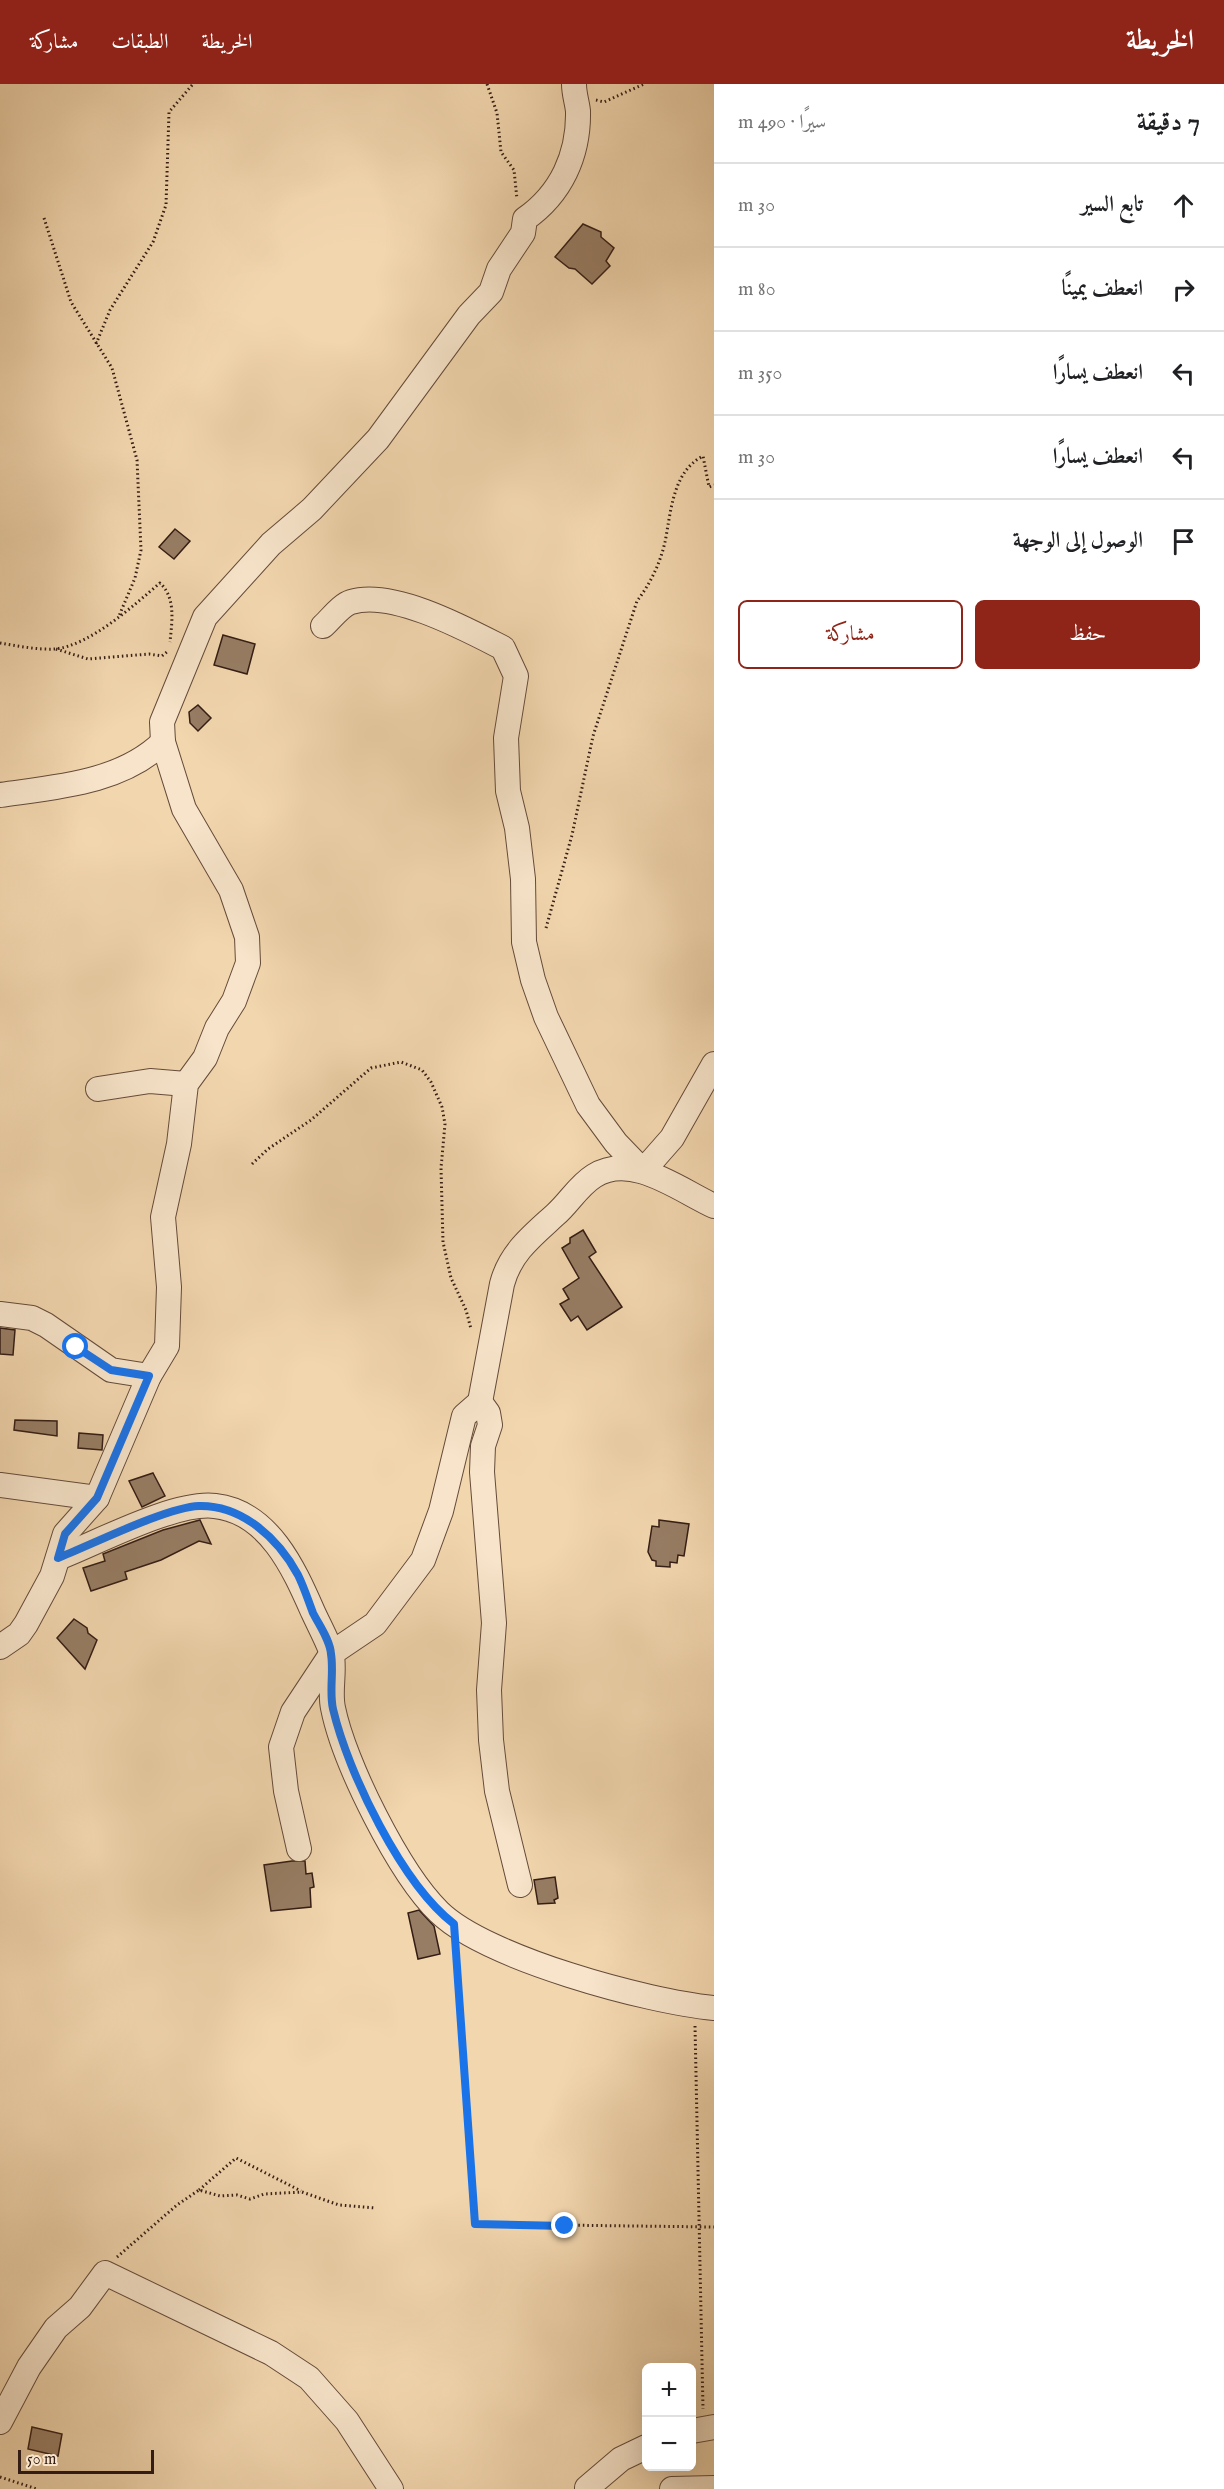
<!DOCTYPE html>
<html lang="ar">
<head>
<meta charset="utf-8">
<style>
  body { margin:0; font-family:"IM FELL English",Amiri,serif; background:#f2f2f2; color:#202124; direction:rtl }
  .controls { position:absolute; right:18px; bottom:18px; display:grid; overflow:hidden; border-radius:9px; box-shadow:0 6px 24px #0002 }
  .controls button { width:54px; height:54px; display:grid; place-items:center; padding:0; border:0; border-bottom:2px solid #e0e0e0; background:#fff; color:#202124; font:30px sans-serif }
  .scale { position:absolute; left:18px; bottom:15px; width:136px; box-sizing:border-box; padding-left:6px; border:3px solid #341d14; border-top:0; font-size:16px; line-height:21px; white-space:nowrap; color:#341d14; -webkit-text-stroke:4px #f7e4ca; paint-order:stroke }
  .stop { position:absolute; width:18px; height:18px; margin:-14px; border:4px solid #1a73e8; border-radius:50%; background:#fff }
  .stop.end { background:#1a73e8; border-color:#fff; box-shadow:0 2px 6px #0008 }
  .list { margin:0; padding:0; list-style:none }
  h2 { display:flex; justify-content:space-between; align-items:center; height:78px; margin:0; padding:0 24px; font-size:26px }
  h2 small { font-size:20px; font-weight:400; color:#757577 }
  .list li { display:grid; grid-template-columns:39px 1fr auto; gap:18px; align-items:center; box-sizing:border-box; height:84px; padding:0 24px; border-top:2px solid #e0e0e0 }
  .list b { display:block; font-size:22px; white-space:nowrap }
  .list em { font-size:20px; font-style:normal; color:#757577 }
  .actions { display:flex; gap:12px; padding:18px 24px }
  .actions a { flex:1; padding:14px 0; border:2px solid #8f2418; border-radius:9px; text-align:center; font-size:21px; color:#8f2418 }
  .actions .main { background:#8f2418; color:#fff }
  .icon { flex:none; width:33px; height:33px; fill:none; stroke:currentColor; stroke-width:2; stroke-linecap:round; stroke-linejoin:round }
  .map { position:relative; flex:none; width:714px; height:2405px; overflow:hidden; direction:ltr }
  header { display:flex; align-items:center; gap:36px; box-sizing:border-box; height:84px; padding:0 30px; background:#8f2418; color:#fff }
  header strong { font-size:28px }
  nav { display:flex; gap:33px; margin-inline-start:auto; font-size:21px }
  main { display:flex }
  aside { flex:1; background:#fff }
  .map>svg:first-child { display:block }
  .building { fill:#977d64; stroke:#341d14; stroke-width:1.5 }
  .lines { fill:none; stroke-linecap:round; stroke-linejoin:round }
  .minor-casing { stroke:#644b3a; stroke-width:26 }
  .path { stroke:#341d14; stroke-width:3; stroke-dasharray:1.5 3; stroke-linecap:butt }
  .minor { stroke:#f7e4ca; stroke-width:24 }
  .route { stroke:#1a73e8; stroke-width:8 }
</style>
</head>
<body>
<header>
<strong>الخريطة</strong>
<nav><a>الخريطة</a><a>الطبقات</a><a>مشاركة</a></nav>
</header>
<main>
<aside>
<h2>7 دقيقة<small>سيرًا · 490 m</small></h2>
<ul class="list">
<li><svg class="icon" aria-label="ahead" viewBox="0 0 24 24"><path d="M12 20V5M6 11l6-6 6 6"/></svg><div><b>تابع السير</b></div><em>30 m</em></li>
<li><svg class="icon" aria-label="right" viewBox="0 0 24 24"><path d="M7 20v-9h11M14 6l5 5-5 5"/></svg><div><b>انعطف يمينًا</b></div><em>80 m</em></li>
<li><svg class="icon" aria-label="left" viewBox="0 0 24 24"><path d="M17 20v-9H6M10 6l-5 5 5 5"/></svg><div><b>انعطف يسارًا</b></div><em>350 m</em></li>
<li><svg class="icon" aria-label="left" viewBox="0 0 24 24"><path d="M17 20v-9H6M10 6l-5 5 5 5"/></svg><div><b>انعطف يسارًا</b></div><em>30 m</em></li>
<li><svg class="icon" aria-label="arrive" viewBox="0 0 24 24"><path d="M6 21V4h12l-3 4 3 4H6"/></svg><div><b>الوصول إلى الوجهة</b></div></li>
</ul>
<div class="actions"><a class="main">حفظ</a><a>مشاركة</a></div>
</aside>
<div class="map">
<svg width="714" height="2405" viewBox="0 0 714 2405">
  <rect width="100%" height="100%" fill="#f2d6ae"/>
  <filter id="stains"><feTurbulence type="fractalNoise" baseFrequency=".00333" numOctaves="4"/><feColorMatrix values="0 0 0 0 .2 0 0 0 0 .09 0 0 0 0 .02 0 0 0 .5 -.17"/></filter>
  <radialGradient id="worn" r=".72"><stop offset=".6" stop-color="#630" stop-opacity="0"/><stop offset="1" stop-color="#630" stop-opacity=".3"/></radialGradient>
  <g class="building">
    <path d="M583 140 601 148V153L614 164 606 177 610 182 592 200 575 185 569 184 555 173Z"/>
    <path d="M175 445 190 457 174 475 159 463Z"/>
    <path d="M223 551 255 560 247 590 214 581Z"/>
    <path d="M198 621 211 634 198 647 190 639 189 628Z"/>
    <path d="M583 1146 596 1168 589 1173 622 1223 587 1246 578 1232 571 1237 560 1220 569 1215 563 1205 579 1194 562 1164 570 1159V1154Z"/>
    <path d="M0 1244 15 1246 13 1271 0 1270Z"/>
    <path d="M15 1336 57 1337V1352L14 1346Z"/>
    <path d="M79 1349 103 1351 102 1366 78 1364Z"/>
    <path d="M153 1389 165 1412 142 1423 129 1397Z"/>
    <path d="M200 1436 211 1460 199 1457 161 1476 125 1488 127 1495 91 1507 83 1484 105 1477 103 1470 163 1446Z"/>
    <path d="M659 1436 689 1440 684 1472 678 1471 677 1479 670 1478V1483L656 1482V1477L652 1476 648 1468 652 1442 659 1443Z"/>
    <path d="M74 1535 87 1544 88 1549 97 1556 85 1585 57 1554Z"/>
    <path d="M292 1777H305L306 1790 312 1789 314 1803 310 1804 311 1823 271 1827 264 1781Z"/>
    <path d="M555 1793 558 1814 554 1816 555 1819 538 1820 534 1796Z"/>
    <path d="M419 1826 434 1842 440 1870 418 1875 408 1829Z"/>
    <path d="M32 2343 62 2350 58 2372 28 2365Z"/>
  </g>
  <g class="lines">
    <g class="minor-casing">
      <g id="minor">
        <path d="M323 542C331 535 341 521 351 518 392 505 466 545 503 564L516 592 506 654 508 707 517 744 523 795 524 858 533 896 546 933 588 1021 616 1059 643 1087 672 1054 714 980"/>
        <path d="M0 711C56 703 121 699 163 658"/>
        <path d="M98 1005 150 997 186 1000"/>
        <path d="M0 1230 32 1234 46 1241 111 1286 149 1292"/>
        <path d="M480 1318 488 1329 490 1341 483 1362 482 1388 494 1539 489 1606 491 1656 497 1707 520 1801"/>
        <path d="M0 1401 97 1414"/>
        <path d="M58 1474C97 1459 175 1417 215 1422 269 1428 294 1485 313 1528 319 1541 326 1554 331 1567 336 1584 329 1606 333 1624 344 1679 399 1789 439 1828 486 1874 648 1918 714 1924"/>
        <path d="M0 1563 19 1550 26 1540 52 1492 65 1450 97 1414 149 1292 167 1262 169 1203 163 1133 179 1060 186 1000 205 974 217 944 234 917 248 879 247 853 231 806 184 725 163 658 162 638 205 533 271 460 312 425 378 355 469 231 491 208 499 185 523 149 525 135C561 110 579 71 578 27 577 18 574 10 574 0"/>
        <path d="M299 1765 286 1707 281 1663 293 1628 332 1569 375 1540 423 1476 441 1427 464 1332 480 1318 502 1200C510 1169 532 1152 555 1131 569 1119 578 1102 594 1092 632 1068 679 1106 714 1122"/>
        <path d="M0 2338 29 2283 56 2244 80 2223 105 2189 271 2269 309 2294 347 2337 391 2405"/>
        <path d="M692 2347 714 2343"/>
        <path d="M587 2404 621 2375 646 2363"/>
        <path d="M672 2405 714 2404"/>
      </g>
    </g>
    <g class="path">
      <path d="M487 0 497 29 501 68 514 86 517 115"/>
      <path d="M596 16 604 18 644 0"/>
      <path d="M44 134 71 218 112 284 137 376 141 466 135 494 119 532"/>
      <path d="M96 260 110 226 153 158 166 121 169 28 193 0"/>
      <path d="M0 559C17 562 38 566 55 565 91 561 134 521 160 499 176 514 172 537 170 558"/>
      <path d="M56 565 88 575 149 570 162 572 168 567"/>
      <path d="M546 844 572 751 593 652 637 517C650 500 660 480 665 458 671 429 672 388 703 372L709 403 714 401"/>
      <path d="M252 1080 268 1065 311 1036 371 984 401 978 422 986 431 998 442 1023 445 1040 441 1084 443 1158 451 1194 466 1226 471 1245"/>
      <path d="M456 1866 475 2140 714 2143"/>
      <path d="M695 1942 703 2325"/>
      <path d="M199 2106 236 2074 301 2107"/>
      <path d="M117 2173 177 2121 199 2106 220 2112 237 2111 250 2115 264 2110 302 2108 339 2121 375 2124"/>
      <path d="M0 2393 37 2405"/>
    </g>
    <use href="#minor" class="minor"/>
  </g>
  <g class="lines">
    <path class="route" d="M76 1263 111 1286 149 1292 97 1414 65 1450 58 1474C91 1461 167 1423 199 1422 242 1421 278 1454 298 1491 304 1503 308 1516 313 1529 319 1541 330 1556 331 1570 334 1588 329 1607 333 1625 348 1689 402 1800 454 1840L475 2140 565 2142"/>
  </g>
  <rect width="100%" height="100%" filter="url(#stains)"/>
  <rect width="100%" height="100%" fill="url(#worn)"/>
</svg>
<div class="controls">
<button>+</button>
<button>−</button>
</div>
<div class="scale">50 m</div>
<div class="stop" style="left:76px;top:1263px"></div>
<div class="stop end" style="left:565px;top:2142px"></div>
</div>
</main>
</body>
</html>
